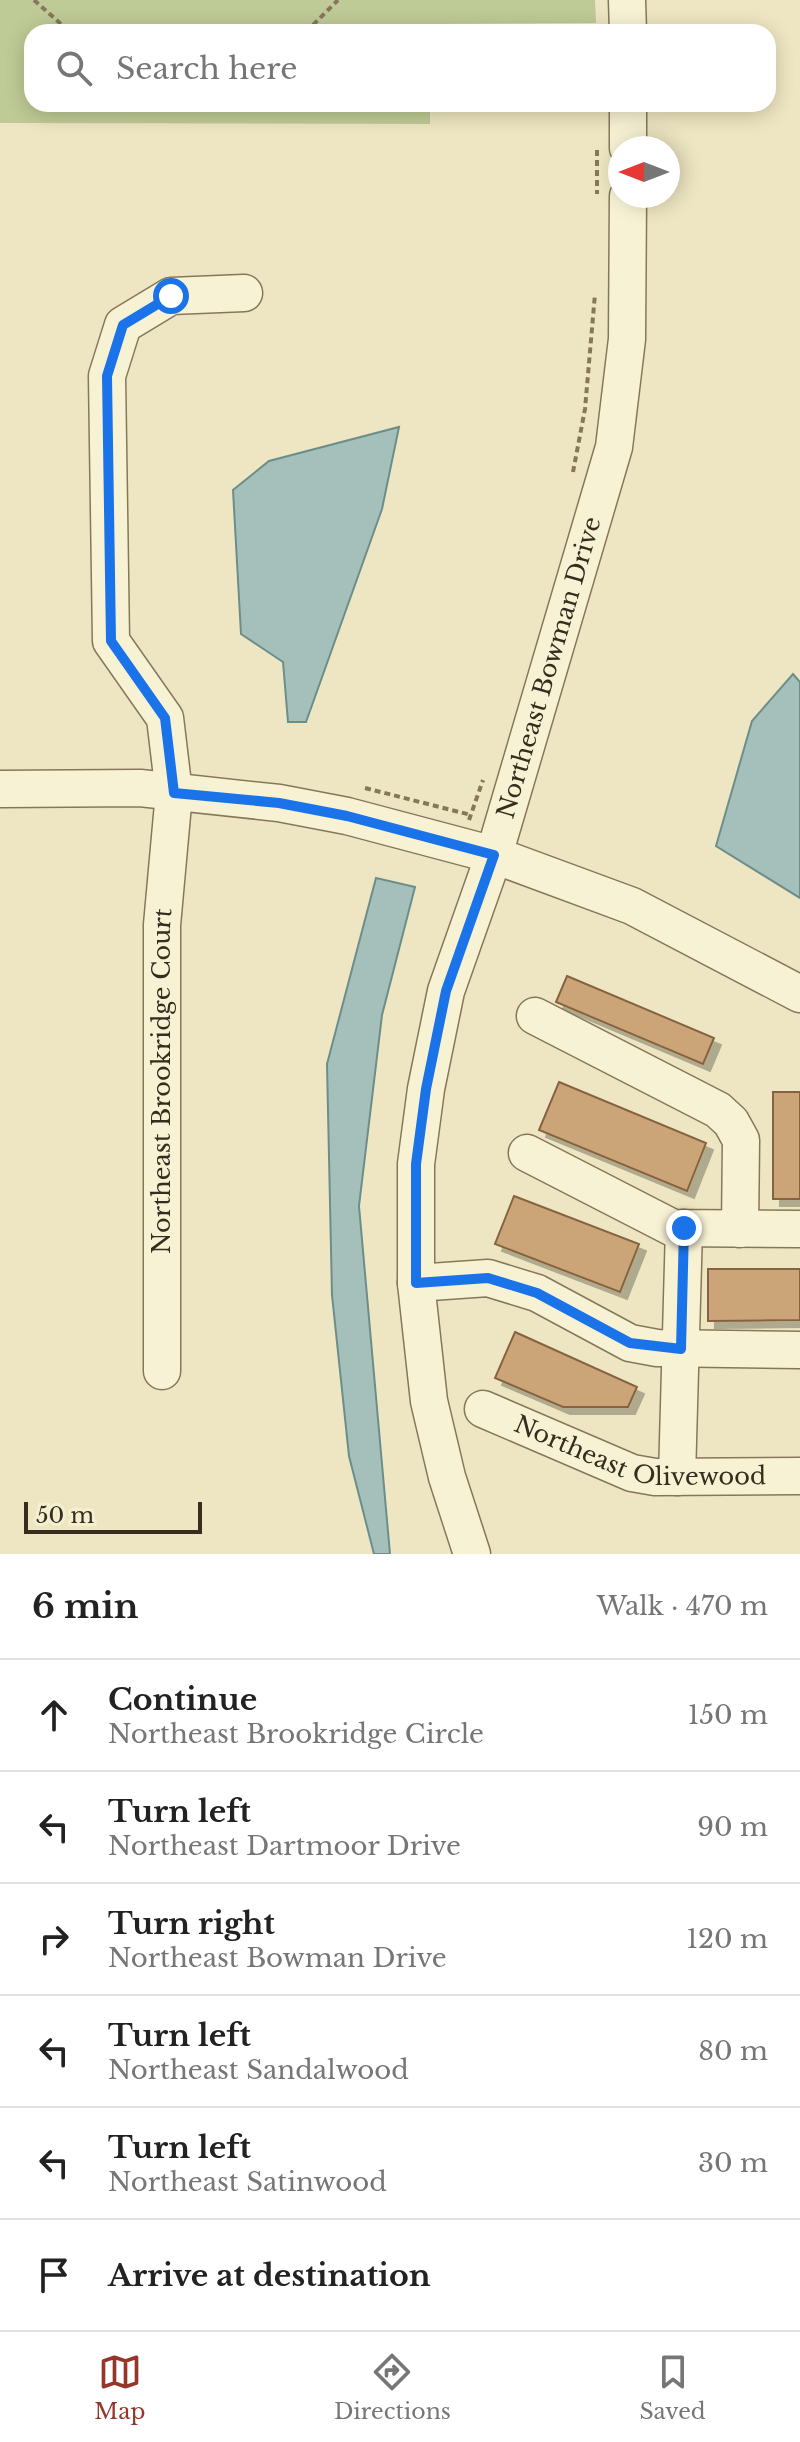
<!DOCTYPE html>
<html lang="en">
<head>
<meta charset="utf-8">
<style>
  body { margin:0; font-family:"Libre Baskerville",serif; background:#f6f6f6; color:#222 }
  .compass { position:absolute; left:608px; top:136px; width:72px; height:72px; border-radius:50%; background:#fff; box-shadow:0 4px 20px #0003; rotate:270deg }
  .scale { position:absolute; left:24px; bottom:20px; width:178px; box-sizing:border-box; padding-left:8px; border:4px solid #372d1e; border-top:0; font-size:22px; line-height:28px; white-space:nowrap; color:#372d1e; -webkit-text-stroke:6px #f5efd2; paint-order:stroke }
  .stop { position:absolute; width:24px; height:24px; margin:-18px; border:6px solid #1a73e8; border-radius:50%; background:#fff }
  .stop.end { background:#1a73e8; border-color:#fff; box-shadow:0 2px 8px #0008 }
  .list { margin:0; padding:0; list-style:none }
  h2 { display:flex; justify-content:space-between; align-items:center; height:104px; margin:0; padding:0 32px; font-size:34px }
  h2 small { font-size:26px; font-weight:400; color:#767676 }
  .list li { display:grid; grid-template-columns:52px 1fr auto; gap:24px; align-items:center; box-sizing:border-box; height:112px; padding:0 32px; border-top:2px solid #e0e0e0 }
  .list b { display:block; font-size:30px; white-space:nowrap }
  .list p { margin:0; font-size:26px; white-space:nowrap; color:#767676 }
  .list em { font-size:26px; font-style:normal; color:#767676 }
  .icon { flex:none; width:44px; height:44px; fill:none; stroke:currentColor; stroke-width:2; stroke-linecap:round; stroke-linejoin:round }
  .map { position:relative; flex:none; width:800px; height:1554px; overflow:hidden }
  .search { position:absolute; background:#fff; box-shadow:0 4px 20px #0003; left:24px; right:24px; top:24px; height:88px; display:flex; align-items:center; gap:20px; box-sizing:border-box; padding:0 28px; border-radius:24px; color:#767676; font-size:30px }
  .sheet { height:776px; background:#fff }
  nav { display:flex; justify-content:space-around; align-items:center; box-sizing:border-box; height:112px; border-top:2px solid #e0e0e0; background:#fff; font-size:22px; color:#767676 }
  nav a { display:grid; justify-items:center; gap:4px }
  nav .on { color:#96362a }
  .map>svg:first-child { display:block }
  .green { fill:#bfcb96 }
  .water { fill:#a5c0bb; stroke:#6c8e8a; stroke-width:2 }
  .building { fill:#cba578; stroke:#866440; stroke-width:2; filter:url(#shadow) }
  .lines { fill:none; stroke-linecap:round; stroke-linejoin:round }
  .minor-casing { stroke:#87775a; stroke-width:39 }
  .path { stroke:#87775a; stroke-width:4; stroke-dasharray:6 4; stroke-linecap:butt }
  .minor { stroke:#f8f2d5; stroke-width:36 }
  .route { stroke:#1a73e8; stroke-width:10 }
  .labels { text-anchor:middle; stroke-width:8; stroke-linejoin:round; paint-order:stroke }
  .street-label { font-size:24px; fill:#372d1e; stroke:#f5efd2 }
</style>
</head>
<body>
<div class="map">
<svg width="800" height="1554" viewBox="0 0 800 1554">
  <defs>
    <filter id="shadow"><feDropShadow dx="7" dy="7" stdDeviation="0" flood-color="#0004"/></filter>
  </defs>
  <rect width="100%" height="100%" fill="#eee6c2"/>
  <path class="green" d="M0 0H595L596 23 431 24 430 32H32V104H430V124L0 123Z"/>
  <g class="water">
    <path d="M399 427 382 509 306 722H288L283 662 241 634 233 490 269 461Z"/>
    <path d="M793 674 800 682V898L716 846 752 721Z"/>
    <path d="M376 878 415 887 382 1015 359 1206 390 1554H374L349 1456 332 1295 327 1064Z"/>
  </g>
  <g class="building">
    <path d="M567 976 714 1038 703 1064 556 1002Z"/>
    <path d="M559 1082 706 1143 687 1191 539 1130Z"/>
    <rect x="773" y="1092" width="27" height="107"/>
    <path d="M514 1196 639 1244 620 1292 495 1244Z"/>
    <path d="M708 1269H800V1320L708 1321Z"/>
    <path d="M515 1332 637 1387 628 1407H563L495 1378Z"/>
  </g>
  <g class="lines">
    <g class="minor-casing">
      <g id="minor">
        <path d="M627 0 628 32"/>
        <path d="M628 104V148"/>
        <path d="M0 789 140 788 279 803 347 816 494 855 632 906 800 994"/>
        <path d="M535 1016 718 1110 731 1122 741 1140 740 1229"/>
        <path d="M527 1153 673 1228 800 1229"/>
        <path d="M416 1283 488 1278 537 1293 630 1343 657 1348 800 1350"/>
        <path id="s1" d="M162 1371V925L174 793 165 718 111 641 107 376 123 325 171 296 244 293"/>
        <path id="s2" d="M483 1409 632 1473 655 1477 800 1476"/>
        <path d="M677 1477 684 1228"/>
        <path id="s3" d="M472 1554 447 1477 429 1401 416 1283V1164L426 1089 446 991 494 855 614 447 627 339 628 196"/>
      </g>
    </g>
    <g class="path">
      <path d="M34 0 70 32"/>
      <path d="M306 32 338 0"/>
      <path d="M597 150V194"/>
      <path d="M573 472 585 409 595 294"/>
      <path d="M365 788 471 815"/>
      <path d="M469 820 483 780"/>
    </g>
    <use href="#minor" class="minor"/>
  </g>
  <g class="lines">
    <path class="route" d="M171 296 123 325 107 376 111 641 165 718 174 793 279 803 347 816 494 855 446 991 426 1089 416 1164V1283L488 1278 537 1293 630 1343 681 1349 684 1228"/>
  </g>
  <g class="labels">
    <g class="street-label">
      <text dy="8" stroke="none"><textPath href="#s3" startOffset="912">Northeast Bowman Drive</textPath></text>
      <text dy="8" stroke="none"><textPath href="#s1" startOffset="290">Northeast Brookridge Court</textPath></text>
      <text dy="8" stroke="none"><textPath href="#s2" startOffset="166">Northeast Olivewood</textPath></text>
    </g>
  </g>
</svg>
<svg class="compass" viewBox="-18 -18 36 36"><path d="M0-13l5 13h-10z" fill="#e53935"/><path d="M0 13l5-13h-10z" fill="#767676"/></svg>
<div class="scale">50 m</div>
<div class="stop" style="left:171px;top:296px"></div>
<div class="stop end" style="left:684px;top:1228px"></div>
<div class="search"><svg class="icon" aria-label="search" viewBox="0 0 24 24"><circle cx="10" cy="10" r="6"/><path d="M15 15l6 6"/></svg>Search here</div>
</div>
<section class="sheet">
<h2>6 min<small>Walk · 470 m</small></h2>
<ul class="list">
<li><svg class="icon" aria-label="ahead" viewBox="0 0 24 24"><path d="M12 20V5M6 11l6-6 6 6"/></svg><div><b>Continue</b><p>Northeast Brookridge Circle</p></div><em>150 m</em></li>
<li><svg class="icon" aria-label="left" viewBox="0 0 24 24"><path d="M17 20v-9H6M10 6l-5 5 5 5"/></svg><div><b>Turn left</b><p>Northeast Dartmoor Drive</p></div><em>90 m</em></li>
<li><svg class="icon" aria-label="right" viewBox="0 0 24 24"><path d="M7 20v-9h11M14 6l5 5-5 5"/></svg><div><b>Turn right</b><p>Northeast Bowman Drive</p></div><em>120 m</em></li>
<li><svg class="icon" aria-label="left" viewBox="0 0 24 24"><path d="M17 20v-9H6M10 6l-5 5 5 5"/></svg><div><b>Turn left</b><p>Northeast Sandalwood</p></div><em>80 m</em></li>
<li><svg class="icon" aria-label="left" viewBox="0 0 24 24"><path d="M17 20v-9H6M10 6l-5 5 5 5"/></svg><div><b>Turn left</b><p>Northeast Satinwood</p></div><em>30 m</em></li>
<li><svg class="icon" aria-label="arrive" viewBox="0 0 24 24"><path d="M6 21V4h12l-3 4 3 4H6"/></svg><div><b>Arrive at destination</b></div></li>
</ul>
</section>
<nav>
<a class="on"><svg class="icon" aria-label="map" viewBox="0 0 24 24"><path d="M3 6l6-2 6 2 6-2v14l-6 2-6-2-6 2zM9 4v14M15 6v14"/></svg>Map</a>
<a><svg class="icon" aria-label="directions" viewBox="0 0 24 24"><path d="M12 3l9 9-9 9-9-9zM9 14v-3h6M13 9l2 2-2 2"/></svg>Directions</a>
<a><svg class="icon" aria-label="saved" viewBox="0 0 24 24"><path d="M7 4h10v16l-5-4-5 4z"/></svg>Saved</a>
</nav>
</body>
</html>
